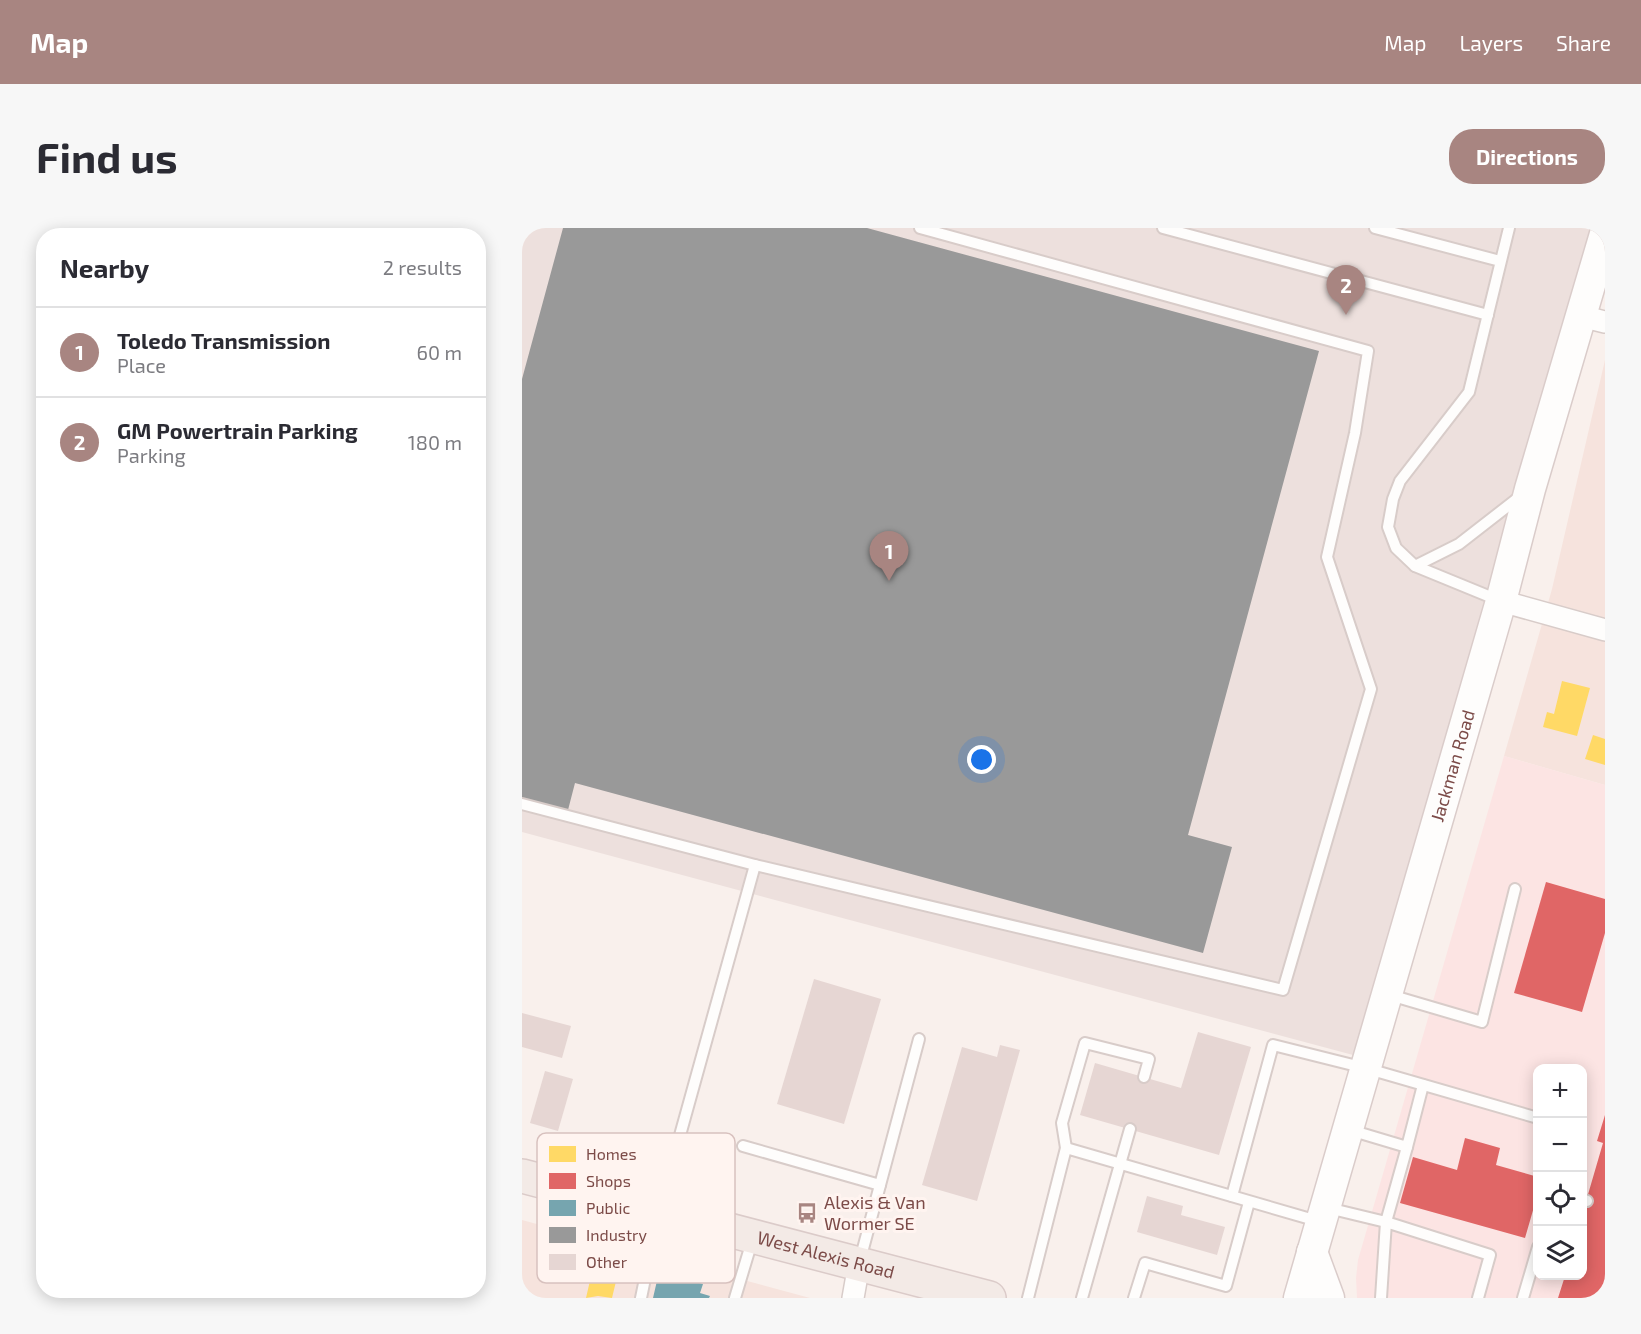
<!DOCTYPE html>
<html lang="en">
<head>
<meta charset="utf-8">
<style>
  body { margin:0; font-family:"Exo 2",sans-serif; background:#f7f7f7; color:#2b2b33 }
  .controls { position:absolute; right:18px; bottom:18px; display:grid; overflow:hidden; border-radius:12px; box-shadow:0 3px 15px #0003 }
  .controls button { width:54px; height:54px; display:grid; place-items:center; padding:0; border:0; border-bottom:2px solid #e1e1e2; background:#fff; color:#2b2b33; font:30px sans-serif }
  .you { position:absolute; left:460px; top:532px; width:21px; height:21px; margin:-15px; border:4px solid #fff; border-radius:50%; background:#1a73e8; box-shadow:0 0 0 9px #1a73e833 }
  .badge { display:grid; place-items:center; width:39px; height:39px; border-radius:50%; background:#a88581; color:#fff; font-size:20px; font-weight:700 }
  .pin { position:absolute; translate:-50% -50px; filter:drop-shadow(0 2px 3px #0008) }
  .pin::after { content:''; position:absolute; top:32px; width:21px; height:18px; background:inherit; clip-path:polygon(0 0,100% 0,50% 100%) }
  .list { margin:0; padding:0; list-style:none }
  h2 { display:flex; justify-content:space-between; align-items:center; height:78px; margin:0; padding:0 24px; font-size:26px }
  h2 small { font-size:20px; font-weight:400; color:#7c7c81 }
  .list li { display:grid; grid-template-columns:39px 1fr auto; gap:18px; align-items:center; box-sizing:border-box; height:90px; padding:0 24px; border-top:2px solid #e1e1e2 }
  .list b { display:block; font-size:22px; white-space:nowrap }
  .list p { margin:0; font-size:20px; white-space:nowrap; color:#7c7c81 }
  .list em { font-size:20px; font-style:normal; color:#7c7c81 }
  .icon { flex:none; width:33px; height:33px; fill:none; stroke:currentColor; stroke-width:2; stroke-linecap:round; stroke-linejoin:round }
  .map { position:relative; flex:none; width:1083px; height:1070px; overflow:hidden; border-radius:24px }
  header { display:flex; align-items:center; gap:36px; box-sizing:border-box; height:84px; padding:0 30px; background:#a88581; color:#fff }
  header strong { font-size:28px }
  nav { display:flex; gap:33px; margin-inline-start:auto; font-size:21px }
  .intro { display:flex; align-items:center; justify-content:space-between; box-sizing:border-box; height:144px; padding:0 36px }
  h1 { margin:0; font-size:42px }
  .button { padding:15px 27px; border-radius:24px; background:#a88581; color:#fff; font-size:21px; font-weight:700 }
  main { display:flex; gap:36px; padding:0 36px }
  aside { flex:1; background:#fff; border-radius:24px; box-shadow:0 3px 15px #0003 }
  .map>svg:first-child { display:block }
  .residential { fill:#f6e3dd }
  .commercial { fill:#fce4e3; fill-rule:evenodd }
  .industrial { fill:#ede0dd }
  .homes { fill:#ffd966 }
  .shops { fill:#e06666 }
  .public { fill:#76a5af }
  .industry { fill:#999 }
  .building { fill:#e6d6d3 }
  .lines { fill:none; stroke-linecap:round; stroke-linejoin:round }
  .lane-casing { stroke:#d8ccc9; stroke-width:14 }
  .street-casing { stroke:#d8ccc9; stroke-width:24 }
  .secondary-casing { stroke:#daccca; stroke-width:33 }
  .primary-casing { stroke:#dbcbc9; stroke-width:36 }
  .lane { stroke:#fefdfc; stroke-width:10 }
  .street { stroke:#fefdfc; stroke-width:21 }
  .secondary { stroke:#fefdfc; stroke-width:30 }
  .primary { stroke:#f3eae6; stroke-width:33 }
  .labels { text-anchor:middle; stroke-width:6; stroke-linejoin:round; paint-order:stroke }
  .street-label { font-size:18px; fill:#7c4b48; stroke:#fff4f0 }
  .poi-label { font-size:18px; fill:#7c4b48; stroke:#fff4f0; text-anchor:start }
  .key { fill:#fff4f0; stroke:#d8c1be; stroke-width:1.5 }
  .key-label { font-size:16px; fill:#7c4b48 }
</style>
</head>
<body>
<header>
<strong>Map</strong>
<nav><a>Map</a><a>Layers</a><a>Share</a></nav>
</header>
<div class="intro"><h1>Find us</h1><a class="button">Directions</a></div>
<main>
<aside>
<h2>Nearby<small>2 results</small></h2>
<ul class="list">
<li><span class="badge">1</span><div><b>Toledo Transmission</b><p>Place</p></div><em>60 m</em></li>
<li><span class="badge">2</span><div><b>GM Powertrain Parking</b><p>Parking</p></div><em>180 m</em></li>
</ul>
</aside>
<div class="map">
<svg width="1083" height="1070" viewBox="0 0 1083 1070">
  <rect width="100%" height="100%" fill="#f9f0ec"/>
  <g class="residential">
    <path d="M1083 132V557L982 528 1030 361Z"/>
    <path d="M0 992 288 1070H0Z"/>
  </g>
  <path class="commercial" d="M982 528 1083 557V1070H835L834 1050 836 1032ZM1016 840H1060V1048H1016Z"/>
  <path class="industrial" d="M0 0H1083L846 831 0 604Z"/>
  <g class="homes">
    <path d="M1040 453 1068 460 1055 508 1021 499 1025 484 1032 486Z"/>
    <path d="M1071 507 1083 511V537L1063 531Z"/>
    <path d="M72 1035 97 1041 90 1070 76 1068 64 1070Z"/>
  </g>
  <g class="shops">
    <path d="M1024 654 1083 671V705L1060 784 992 765Z"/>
    <path d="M1083 887V1070H1036L1043 1048H1060V987L1081 915 1075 913Z"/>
    <path d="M943 910 978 920 974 937 1016 949V965L1003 1010 878 975 891 929 935 942Z"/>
  </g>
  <path class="public" d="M137 1044 181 1056 178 1065 188 1068 187 1070H131Z"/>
  <path class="industry" d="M41 0H345L797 123 666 607 710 619 681 725 53 555 46 582 0 570V151Z"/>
  <g class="building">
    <path d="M292 751 359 771 322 896 255 876Z"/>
    <path d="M0 785 49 798 40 830 0 819Z"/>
    <path d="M676 804 729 819 697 927 558 887 573 835 659 860Z"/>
    <path d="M478 817 498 822 455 973 400 957 440 819 475 829Z"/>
    <path d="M23 843 51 851 36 903 8 895Z"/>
    <path d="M625 968 661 978 659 987 703 999 695 1027 615 1004Z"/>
  </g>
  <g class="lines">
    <g class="lane-casing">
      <g id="lane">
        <path d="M641 0 966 87"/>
        <path d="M853 0 978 33"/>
        <path d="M893 338 937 316 1000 267"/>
        <path d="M976 372 893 338 874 320 866 299 871 271 878 253 947 164 987 0"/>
        <path d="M0 576 233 637 761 762 849 461 805 329 833 205 846 123 398 0"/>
        <path d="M868 767 960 794 993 661"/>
        <path d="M828 902 885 919 901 857"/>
        <path d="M221 918 358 957"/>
        <path d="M544 920 540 895 563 815 627 831 622 849"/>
        <path d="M710 968 751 817 843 840 1016 890"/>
        <path d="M1060 971 1065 973"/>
        <path d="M806 980 864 994 885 919"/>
        <path d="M338 1032 397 811"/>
        <path d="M119 1070 137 983 233 637"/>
        <path d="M213 1070 230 1013"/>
        <path d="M506 1070 544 920 799 994"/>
        <path d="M560 1070 608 901"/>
        <path d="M612 1070 623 1035 704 1058 727 974"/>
        <path d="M859 1070 864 994 968 1027 956 1070"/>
        <path d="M1001 1070 1016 1019"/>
      </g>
    </g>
    <g class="street-casing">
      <g id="street">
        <path d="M1059 88 1083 94"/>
        <path d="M979 373 1083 402"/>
        <path d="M331 1070 337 1036"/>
      </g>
    </g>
    <g class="secondary-casing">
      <g id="secondary">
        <path d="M790 1024 807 1070"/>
        <path id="s1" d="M777 1070 979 373 1008 261 1083 6"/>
      </g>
    </g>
    <g class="primary-casing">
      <g id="primary">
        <path id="s2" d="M0 948 467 1070"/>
      </g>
    </g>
    <use href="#lane" class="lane"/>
    <use href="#street" class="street"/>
    <use href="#secondary" class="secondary"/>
    <use href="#primary" class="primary"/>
  </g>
  <defs>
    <g id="bus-bare" transform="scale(1.62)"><path d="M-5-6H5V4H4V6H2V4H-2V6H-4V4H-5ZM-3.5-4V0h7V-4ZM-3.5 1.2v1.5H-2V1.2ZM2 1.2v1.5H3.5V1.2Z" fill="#a88581" stroke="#fff4f0" stroke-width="2.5" paint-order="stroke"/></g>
  </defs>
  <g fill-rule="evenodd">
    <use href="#bus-bare" x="285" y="985"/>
  </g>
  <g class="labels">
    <g class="street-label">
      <text dy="6" stroke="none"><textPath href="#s1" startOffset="554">Jackman Road</textPath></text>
      <text dy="6" stroke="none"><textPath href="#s2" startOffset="314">West Alexis Road</textPath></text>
    </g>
    <g class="poi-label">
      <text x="302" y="981">Alexis &amp; Van<tspan x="302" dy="21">Wormer SE</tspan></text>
    </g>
  </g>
  <rect x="15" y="905" width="198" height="150" rx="9" class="key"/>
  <rect x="27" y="918" width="27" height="16" fill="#ffd966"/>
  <rect x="27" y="945" width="27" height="16" fill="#e06666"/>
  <rect x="27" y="972" width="27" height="16" fill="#76a5af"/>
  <rect x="27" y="999" width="27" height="16" fill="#999"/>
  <rect x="27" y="1026" width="27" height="16" fill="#e6d6d3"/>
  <g class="key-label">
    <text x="64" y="932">Homes</text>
    <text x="64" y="959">Shops</text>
    <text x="64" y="986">Public</text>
    <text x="64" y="1013">Industry</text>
    <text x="64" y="1040">Other</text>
  </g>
</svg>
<div class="controls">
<button>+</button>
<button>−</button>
<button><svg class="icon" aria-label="locate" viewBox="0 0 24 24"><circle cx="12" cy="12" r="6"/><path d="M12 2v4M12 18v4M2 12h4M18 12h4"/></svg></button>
<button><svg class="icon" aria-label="layers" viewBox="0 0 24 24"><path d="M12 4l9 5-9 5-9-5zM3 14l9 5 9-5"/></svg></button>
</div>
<div class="you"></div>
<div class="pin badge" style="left:367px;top:353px">1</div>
<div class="pin badge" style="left:824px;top:87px">2</div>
</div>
</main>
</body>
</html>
